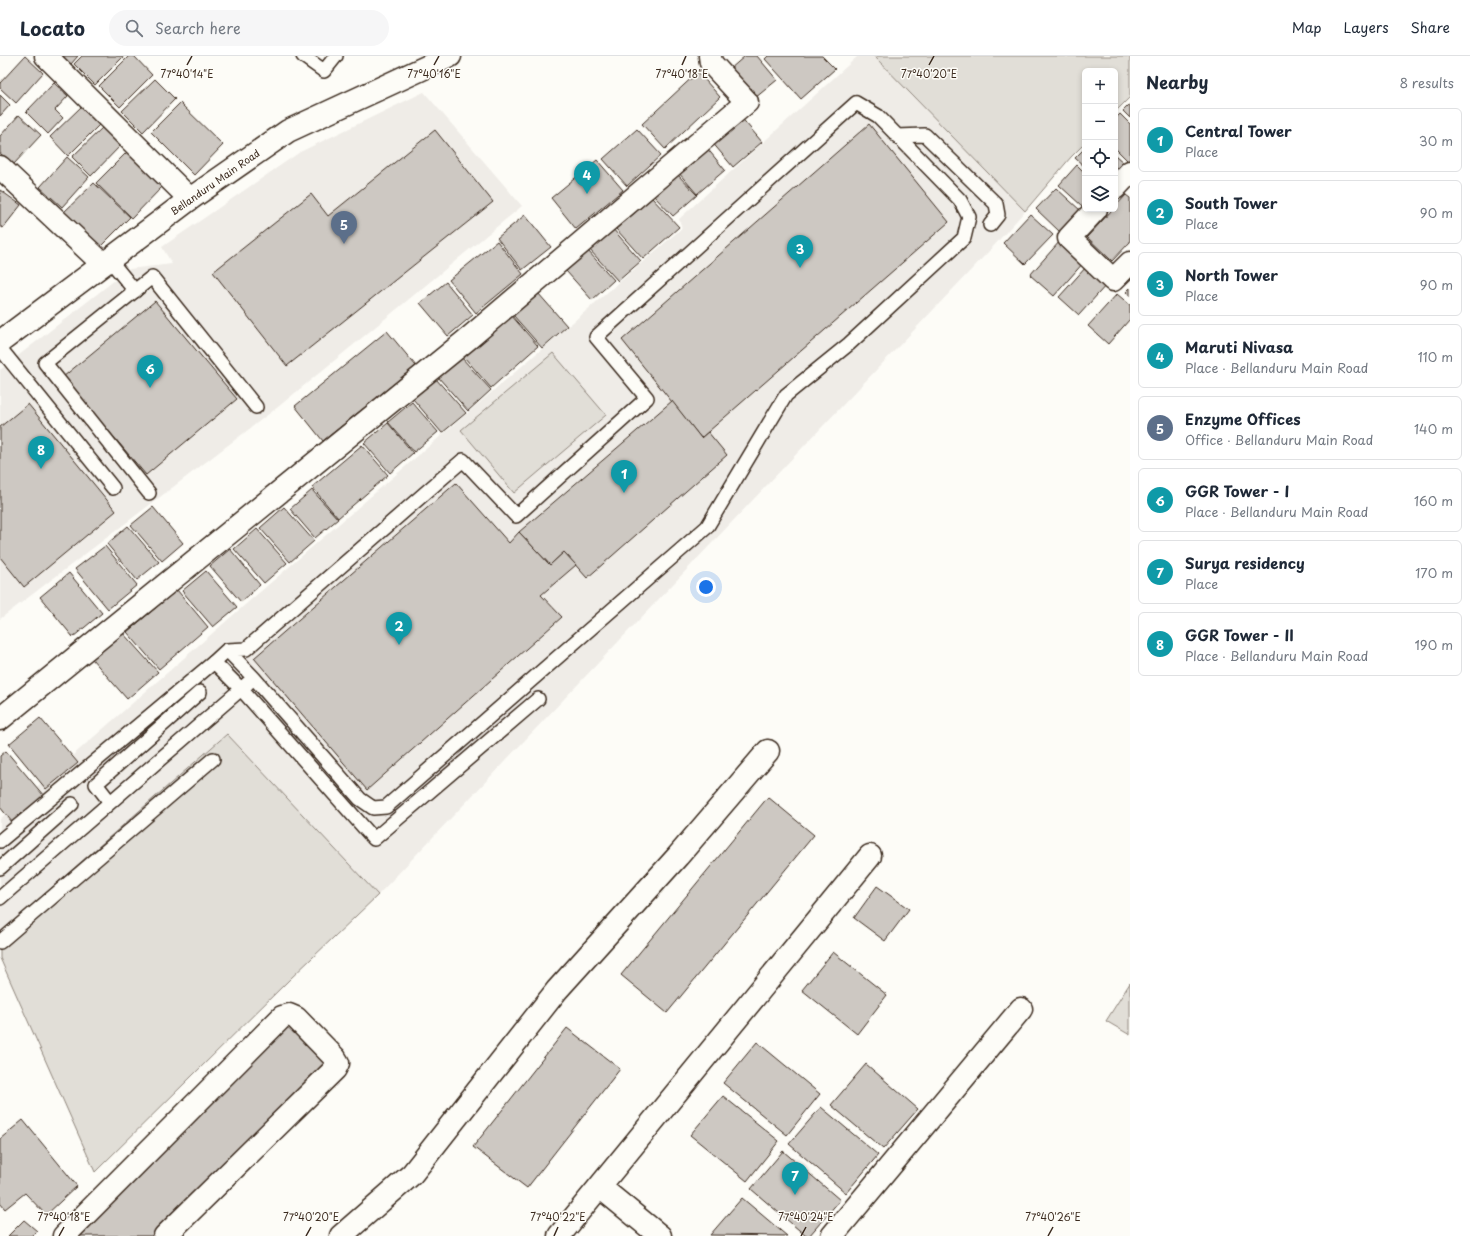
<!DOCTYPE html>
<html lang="en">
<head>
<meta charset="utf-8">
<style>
  body { margin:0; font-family:"Playpen Sans",sans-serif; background:#f6f6f7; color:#1f2937 }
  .controls { position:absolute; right:12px; top:12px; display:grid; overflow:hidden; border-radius:6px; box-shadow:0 2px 6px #0003 }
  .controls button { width:36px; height:36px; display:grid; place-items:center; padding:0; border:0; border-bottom:1px solid #e0e1e3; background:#fff; color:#1f2937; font:20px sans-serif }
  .you { position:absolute; left:706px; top:531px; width:14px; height:14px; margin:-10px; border:3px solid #fff; border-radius:50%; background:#1a73e8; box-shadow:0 0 0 6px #1a73e833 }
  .badge { display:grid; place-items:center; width:26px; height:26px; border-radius:50%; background:#1f6fb2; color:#fff; font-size:13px; font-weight:700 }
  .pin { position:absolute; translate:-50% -33px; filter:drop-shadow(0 1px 2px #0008) }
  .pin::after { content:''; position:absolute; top:21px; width:14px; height:12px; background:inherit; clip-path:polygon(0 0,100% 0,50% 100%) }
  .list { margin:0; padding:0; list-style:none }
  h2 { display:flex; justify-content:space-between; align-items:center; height:52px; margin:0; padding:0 16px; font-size:17px }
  h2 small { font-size:13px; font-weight:400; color:#747a83 }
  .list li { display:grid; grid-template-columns:26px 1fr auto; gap:12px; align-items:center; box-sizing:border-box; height:64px; margin:0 8px 8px; padding:0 8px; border:1px solid #e0e1e3; border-radius:6px }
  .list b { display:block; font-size:15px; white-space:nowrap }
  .list p { margin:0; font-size:13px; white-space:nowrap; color:#747a83 }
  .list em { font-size:13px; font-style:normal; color:#747a83 }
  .icon { flex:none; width:22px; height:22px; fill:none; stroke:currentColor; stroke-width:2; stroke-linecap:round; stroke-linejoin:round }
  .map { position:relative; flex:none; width:1130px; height:1180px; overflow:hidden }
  header { display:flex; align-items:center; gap:24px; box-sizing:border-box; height:56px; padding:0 20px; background:#fff; border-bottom:1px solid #e0e1e3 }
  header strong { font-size:19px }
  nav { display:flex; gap:22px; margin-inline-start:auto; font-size:14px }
  .search { width:280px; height:36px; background:#f6f6f7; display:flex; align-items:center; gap:10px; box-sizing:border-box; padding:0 14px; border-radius:22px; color:#747a83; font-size:15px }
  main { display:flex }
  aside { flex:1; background:#fff }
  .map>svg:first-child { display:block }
  .built { fill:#efece7 }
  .green { fill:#e1ded7; stroke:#8e847a }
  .building { fill:#cdc8c2; stroke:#3b2a1e }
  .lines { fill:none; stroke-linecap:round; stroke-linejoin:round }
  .service-casing { stroke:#3b2a1e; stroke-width:16 }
  .minor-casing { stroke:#3b2a1e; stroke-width:25 }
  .tertiary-casing { stroke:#3b2a1e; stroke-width:25 }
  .service { stroke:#fdfcf7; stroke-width:13 }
  .minor { stroke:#fdfcf7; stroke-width:22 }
  .tertiary { stroke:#fdfcf7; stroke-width:22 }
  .ticks { fill:none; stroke:#3b2a1e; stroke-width:1.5 }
  .labels { text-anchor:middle; stroke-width:3; stroke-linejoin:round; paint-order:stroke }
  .street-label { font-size:10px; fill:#3b2a1e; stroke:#fdfcf7 }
  .ticks-label { font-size:10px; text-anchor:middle; fill:#3b2a1e; stroke:#fdfcf7; stroke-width:3; stroke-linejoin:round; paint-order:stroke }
</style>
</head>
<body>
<header>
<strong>Locato</strong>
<div class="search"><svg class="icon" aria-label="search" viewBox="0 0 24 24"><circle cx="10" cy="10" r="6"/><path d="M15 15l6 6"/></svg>Search here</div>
<nav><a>Map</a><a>Layers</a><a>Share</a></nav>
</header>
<main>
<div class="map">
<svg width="1130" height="1180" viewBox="0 0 1130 1180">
  <rect width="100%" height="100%" fill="#fdfcf7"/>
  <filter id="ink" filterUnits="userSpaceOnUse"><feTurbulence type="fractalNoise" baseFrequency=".025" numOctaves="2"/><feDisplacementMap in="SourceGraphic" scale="8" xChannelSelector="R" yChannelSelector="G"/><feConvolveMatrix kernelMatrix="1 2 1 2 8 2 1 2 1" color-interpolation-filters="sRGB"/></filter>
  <g filter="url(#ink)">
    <g class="built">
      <path d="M858 0H874L1025 155 991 193 378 839 227 678 0 877V763L231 561 682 172 679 163Z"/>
      <path d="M424 36 522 150 278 351 0 563V314L129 213 172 208 162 191 300 96Z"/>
    </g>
    <g class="green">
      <path d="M874 0H1130V41L1115 56V15H1085V87L1071 101 1025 155Z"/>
      <path d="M553 297 606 359 514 437 461 374Z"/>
      <path d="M227 678 378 839 290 923 95 1116 0 902V877Z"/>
      <path d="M1130 927V979L1106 965Z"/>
    </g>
    <g class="building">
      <path d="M25 0 43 17 16 47 0 32V27Z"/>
      <path d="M63 0H78L71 8Z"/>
      <path d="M82 0H124L95 29 74 8Z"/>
      <path d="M129 0H134L152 19 120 51 99 30Z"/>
      <path d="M745 0H757L777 24 755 42 730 13Z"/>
      <path d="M768 0H822L835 13 801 43 765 3Z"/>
      <path d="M698 16 720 41 665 93 642 68Z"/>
      <path d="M155 23 175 43 143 76 122 55Z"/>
      <path d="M54 27 68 40 55 54 63 62 48 78 26 56Z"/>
      <path d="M0 39 10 49 0 60Z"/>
      <path d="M180 47 223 89 194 119 151 76Z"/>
      <path d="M1130 48V62L1123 55Z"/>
      <path d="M82 50 100 68 68 100 50 81Z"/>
      <path d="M1120 58 1130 68V103L1128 105 1115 92V63Z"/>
      <path d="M19 59 41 79 13 109 0 97V80Z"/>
      <path d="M740 60 762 86 733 111 711 85Z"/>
      <path d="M869 68 949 166 701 382 622 284Z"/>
      <path d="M104 70 122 88 91 120 72 101Z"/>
      <path d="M637 73 661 99 627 130 603 103Z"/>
      <path d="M435 74 493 146 287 310 213 216 311 138 328 160Z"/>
      <path d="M706 91 725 114 697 138 678 116Z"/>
      <path d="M1085 92V111L1075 102Z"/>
      <path d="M128 95 163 130 132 162 96 127Z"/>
      <path d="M1115 99 1125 108 1115 119Z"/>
      <path d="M67 101 89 121 62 151 40 131Z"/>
      <path d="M597 104 623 134 576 173 551 142Z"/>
      <path d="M1077 109 1085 117V147L1082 150 1059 129Z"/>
      <path d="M677 118 697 139 673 160 653 139Z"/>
      <path d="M94 127 130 161 98 193 62 158Z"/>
      <path d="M1056 132 1081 155 1060 176 1036 153Z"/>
      <path d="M0 134 21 149 3 172 0 170Z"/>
      <path d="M1126 139 1130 142V186L1112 205 1087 181 1113 153H1115V151Z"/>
      <path d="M652 142 679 171 643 203 616 173Z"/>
      <path d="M1030 158 1053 179 1025 208 1003 187Z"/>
      <path d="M525 159 551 191 522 214 497 182Z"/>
      <path d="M612 172 641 205 618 225 589 193Z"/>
      <path d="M497 185 523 218 476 257 449 224Z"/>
      <path d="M1060 185 1084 206 1054 240 1030 219Z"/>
      <path d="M588 195 614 224 592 244 566 215Z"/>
      <path d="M1087 210 1107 228 1079 259 1059 241Z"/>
      <path d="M446 226 473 259 448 280 420 247Z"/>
      <path d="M1130 232V240L1126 236Z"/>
      <path d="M538 237 567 270 542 292 513 259Z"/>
      <path d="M1117 238 1130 249V263L1108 288 1088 270Z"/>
      <path d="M155 245 237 343 146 419 63 321Z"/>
      <path d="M511 259 538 290 491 332 464 301Z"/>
      <path d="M387 275 416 310 323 385 295 350Z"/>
      <path d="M461 301 491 334 468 355 438 321Z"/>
      <path d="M436 323 466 357 442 377 413 343Z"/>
      <path d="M672 345 701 382 708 376 727 399 587 522 564 496 550 509 519 476Z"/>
      <path d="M412 346 438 376 414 396 388 366Z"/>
      <path d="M28 348 116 455 24 531 0 501V371Z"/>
      <path d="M388 367 413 397 390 417 364 387Z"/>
      <path d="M362 389 388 419 338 462 312 431Z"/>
      <path d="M456 427 509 487 519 476 550 509 564 496 576 509 541 539 562 561 367 734 254 602Z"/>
      <path d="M312 434 338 463 315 482 290 453Z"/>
      <path d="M153 451 183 487 162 505 131 469Z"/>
      <path d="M284 451 314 485 290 506 260 472Z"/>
      <path d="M128 470 159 506 137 524 107 488Z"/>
      <path d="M257 473 287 507 264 527 234 493Z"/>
      <path d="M105 490 137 529 108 553 75 513Z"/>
      <path d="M230 493 260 529 241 546 210 510Z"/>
      <path d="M206 515 237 551 213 571 182 535Z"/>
      <path d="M69 517 102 557 73 581 40 541Z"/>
      <path d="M177 534 208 571 159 613 127 576Z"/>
      <path d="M122 576 158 616 127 643 92 603Z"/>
      <path d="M40 662 78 707 46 733 9 688Z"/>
      <path d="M6 695 44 740 12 766 0 751V700Z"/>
      <path d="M768 741 814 779 667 957 621 919Z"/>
      <path d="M877 830 909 853 885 885 854 862Z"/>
      <path d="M833 896 887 939 857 978 802 934Z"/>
      <path d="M293 966 332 1005 151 1180H73Z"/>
      <path d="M567 972 620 1013 527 1132 473 1091Z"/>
      <path d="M757 986 820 1038 787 1079 723 1027Z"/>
      <path d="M866 1008 918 1053 883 1093 831 1049Z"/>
      <path d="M723 1040 779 1085 747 1125 690 1079Z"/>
      <path d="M821 1051 878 1099 846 1137 789 1088Z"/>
      <path d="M23 1064 77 1130 46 1159 25 1137 5 1153 0 1147V1083Z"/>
      <path d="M783 1095 840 1144 809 1180H806L751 1133Z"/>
      <path d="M742 1142 787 1180 710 1179Z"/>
      <path d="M24 1164 37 1175 32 1180H8Z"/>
    </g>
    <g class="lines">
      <g class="service-casing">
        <g id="service">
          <path d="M303 0 324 15 336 0"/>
          <path d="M897 80 925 79 996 148 998 159 990 169"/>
          <path d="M109 203 135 235"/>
          <path d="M0 292 113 432"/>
          <path d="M149 437 45 307 152 221 256 351"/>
          <path d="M214 606 241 633 374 783 538 643"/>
          <path d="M110 746 96 728 200 636"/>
          <path d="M0 785 214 606 227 594 246 593 463 404 516 460 647 342 596 281 856 47 878 60 960 144 969 161 964 182 849 288 786 339 707 471 386 751 373 752 360 743 254 622 227 594"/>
          <path d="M0 812 72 748"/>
          <path d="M0 842 248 627"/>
          <path d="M0 886 213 703"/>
        </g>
      </g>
      <g class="minor-casing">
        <g id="minor">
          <path d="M46 0 190 143"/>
          <path d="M0 111 103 208"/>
          <path d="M1115 132 1130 116"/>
          <path d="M1096 153 1069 182 1113 224 1130 207"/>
          <path d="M0 663 469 282 747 46 711 7 710 0"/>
          <path d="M600 1131 660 1180"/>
          <path d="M64 1180 282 961 289 959 296 962 335 1002 338 1007 335 1013 165 1180"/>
          <path d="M341 1180 412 1118 557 934 678 800 768 695"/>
          <path d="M559 1180 870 800"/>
          <path d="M832 1180 1021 953"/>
        </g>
      </g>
      <g class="tertiary-casing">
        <path id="tertiary" d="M0 286 190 143 288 75 450 0"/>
      </g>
      <use href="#service" class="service"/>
      <use href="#minor" class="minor"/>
      <use href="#tertiary" class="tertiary"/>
    </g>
  </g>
  <path class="ticks" d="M187 9 192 0M434 9 439 0M682 9 686 0M929 9 934 0M59 1180 64 1171M306 1180 311 1171M554 1180 558 1171M801 1180 806 1171M1048 1180 1053 1171"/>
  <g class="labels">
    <g class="street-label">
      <text transform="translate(215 126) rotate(-35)" y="4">Bellanduru Main Road</text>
    </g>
  </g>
  <g class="ticks-label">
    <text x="187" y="22">77°40'14"E</text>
    <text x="434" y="22">77°40'16"E</text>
    <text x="929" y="22">77°40'20"E</text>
    <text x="682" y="22">77°40'18"E</text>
    <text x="64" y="1165">77°40'18"E</text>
    <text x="311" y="1165">77°40'20"E</text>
    <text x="558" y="1165">77°40'22"E</text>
    <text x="806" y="1165">77°40'24"E</text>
    <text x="1053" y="1165">77°40'26"E</text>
  </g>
</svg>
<div class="controls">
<button>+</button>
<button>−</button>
<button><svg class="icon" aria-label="locate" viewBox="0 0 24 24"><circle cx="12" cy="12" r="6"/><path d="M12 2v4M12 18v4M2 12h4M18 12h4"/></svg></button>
<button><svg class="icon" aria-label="layers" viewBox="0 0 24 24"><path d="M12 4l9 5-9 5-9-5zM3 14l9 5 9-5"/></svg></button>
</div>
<div class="you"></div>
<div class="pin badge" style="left:624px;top:437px;background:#0f9aa8">1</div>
<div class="pin badge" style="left:399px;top:589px;background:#0f9aa8">2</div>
<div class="pin badge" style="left:800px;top:212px;background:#0f9aa8">3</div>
<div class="pin badge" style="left:587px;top:138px;background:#0f9aa8">4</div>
<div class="pin badge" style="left:344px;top:188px;background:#5c6f8a">5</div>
<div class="pin badge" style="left:150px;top:332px;background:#0f9aa8">6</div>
<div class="pin badge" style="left:795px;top:1139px;background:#0f9aa8">7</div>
<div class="pin badge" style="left:41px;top:413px;background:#0f9aa8">8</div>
</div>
<aside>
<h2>Nearby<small>8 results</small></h2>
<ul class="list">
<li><span class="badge" style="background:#0f9aa8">1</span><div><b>Central Tower</b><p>Place</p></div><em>30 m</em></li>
<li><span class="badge" style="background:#0f9aa8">2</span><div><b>South Tower</b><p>Place</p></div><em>90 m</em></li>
<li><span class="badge" style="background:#0f9aa8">3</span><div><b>North Tower</b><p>Place</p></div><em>90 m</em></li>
<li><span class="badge" style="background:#0f9aa8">4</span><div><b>Maruti Nivasa</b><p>Place · Bellanduru Main Road</p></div><em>110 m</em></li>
<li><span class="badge" style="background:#5c6f8a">5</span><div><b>Enzyme Offices</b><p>Office · Bellanduru Main Road</p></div><em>140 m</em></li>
<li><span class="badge" style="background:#0f9aa8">6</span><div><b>GGR Tower - I</b><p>Place · Bellanduru Main Road</p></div><em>160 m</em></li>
<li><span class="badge" style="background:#0f9aa8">7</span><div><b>Surya residency</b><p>Place</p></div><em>170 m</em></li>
<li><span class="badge" style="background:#0f9aa8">8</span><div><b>GGR Tower - II</b><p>Place · Bellanduru Main Road</p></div><em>190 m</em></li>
</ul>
</aside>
</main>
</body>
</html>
